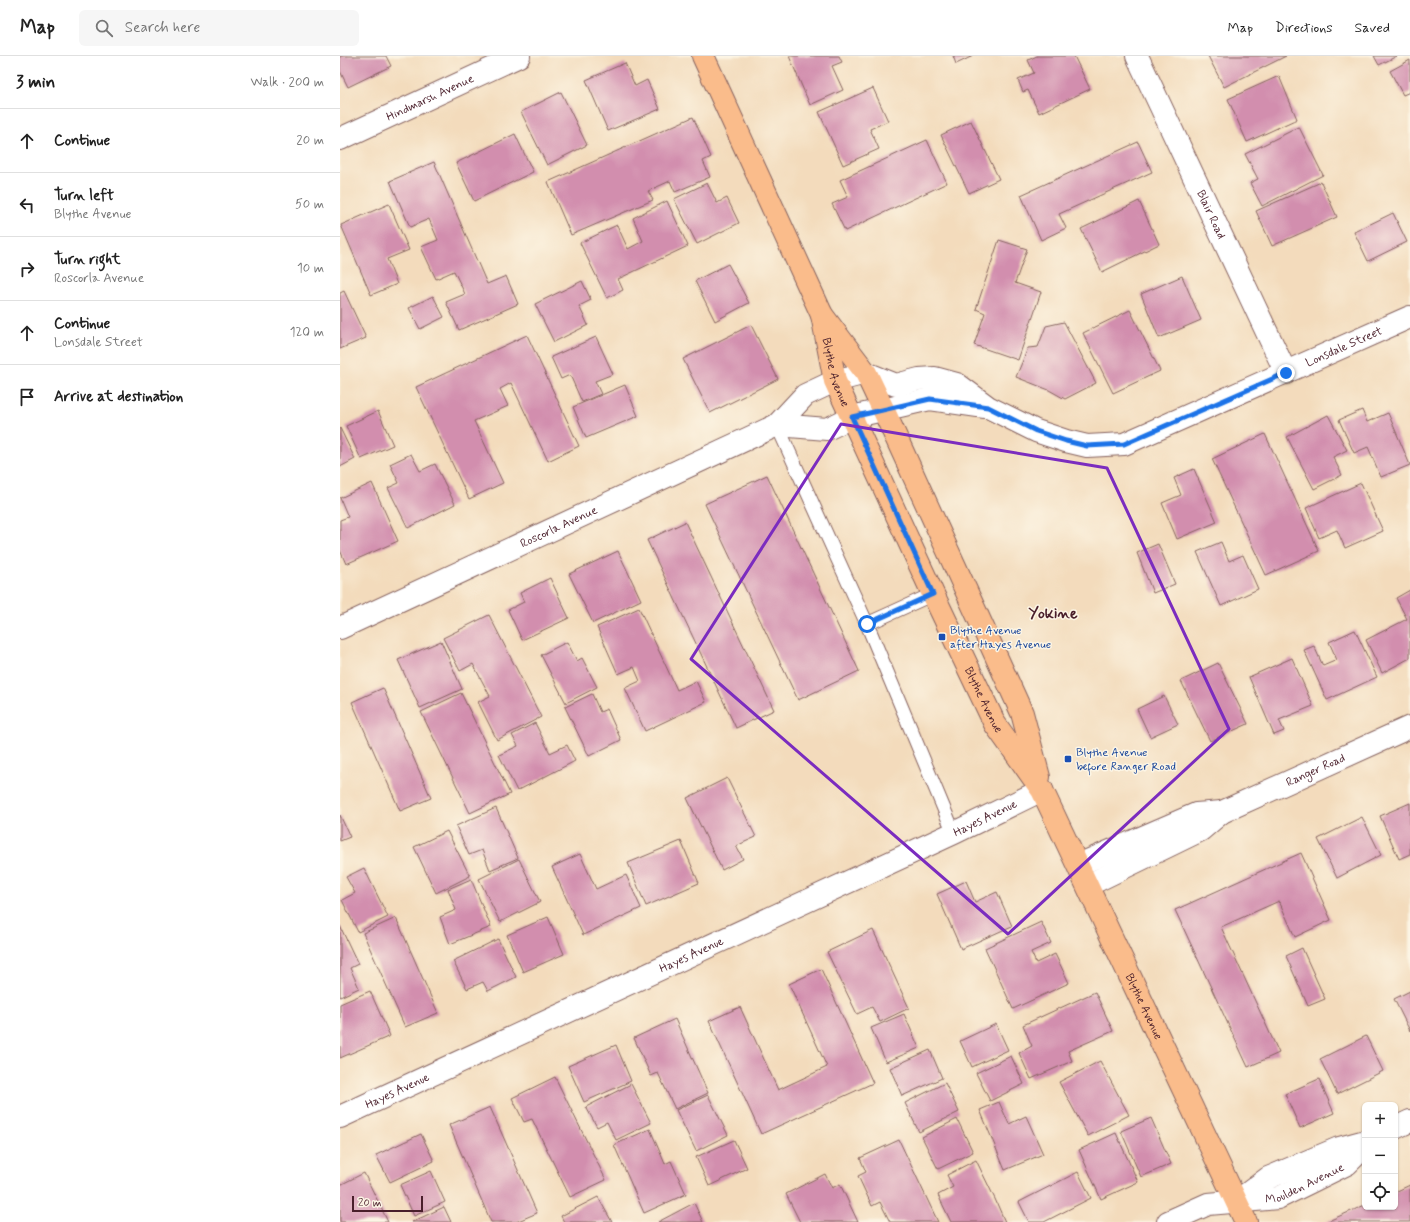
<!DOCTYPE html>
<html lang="en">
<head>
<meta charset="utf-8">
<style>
  body { margin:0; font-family:Mynerve,sans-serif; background:#f6f6f6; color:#222 }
  .controls { position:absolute; right:12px; bottom:12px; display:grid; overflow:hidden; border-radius:6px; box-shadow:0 1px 3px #0004 }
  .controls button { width:36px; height:36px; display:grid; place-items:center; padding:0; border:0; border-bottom:1px solid #e0e0e0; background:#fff; color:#222; font:20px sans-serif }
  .scale { position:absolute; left:12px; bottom:10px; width:71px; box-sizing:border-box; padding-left:4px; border:2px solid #4a1f2b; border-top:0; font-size:11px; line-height:14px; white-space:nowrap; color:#4a1f2b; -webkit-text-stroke:3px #fcf5e5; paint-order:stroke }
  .stop { position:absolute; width:12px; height:12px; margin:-9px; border:3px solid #1a73e8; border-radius:50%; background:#fff }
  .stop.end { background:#1a73e8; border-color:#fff; box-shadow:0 1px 4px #0008 }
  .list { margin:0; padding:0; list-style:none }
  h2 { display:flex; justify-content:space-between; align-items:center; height:52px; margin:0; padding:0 16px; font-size:17px }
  h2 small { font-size:13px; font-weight:400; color:#767676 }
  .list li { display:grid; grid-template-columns:26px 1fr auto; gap:12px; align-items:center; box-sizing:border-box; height:64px; padding:0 16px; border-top:1px solid #e0e0e0 }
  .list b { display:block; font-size:15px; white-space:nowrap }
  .list p { margin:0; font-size:13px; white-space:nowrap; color:#767676 }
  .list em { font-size:13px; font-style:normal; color:#767676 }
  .icon { flex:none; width:22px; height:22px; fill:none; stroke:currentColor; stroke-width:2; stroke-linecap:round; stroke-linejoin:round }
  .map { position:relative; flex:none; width:1070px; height:1166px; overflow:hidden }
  header { display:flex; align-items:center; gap:24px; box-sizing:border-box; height:56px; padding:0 20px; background:#fff; border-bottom:1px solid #e0e0e0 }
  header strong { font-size:19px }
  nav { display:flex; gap:22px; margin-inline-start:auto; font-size:14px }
  .search { width:280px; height:36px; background:#f6f6f6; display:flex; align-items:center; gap:10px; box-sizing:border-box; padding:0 14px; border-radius:6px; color:#767676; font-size:15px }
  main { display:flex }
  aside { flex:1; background:#fff }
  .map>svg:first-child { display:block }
  .building { fill:#d28eae }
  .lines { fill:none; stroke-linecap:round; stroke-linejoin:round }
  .lane-casing { stroke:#85615e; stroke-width:15 }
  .street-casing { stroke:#85615e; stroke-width:24 }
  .primary-casing { stroke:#85615e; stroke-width:24 }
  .lane { stroke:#fff; stroke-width:13 }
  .street { stroke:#fff; stroke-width:22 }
  .primary { stroke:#fabc8b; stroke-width:22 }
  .route { stroke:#1a73e8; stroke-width:5 }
  .marked { fill:none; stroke:#7b2cbf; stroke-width:3; stroke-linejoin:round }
  .transit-dot { fill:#1a4fb4; stroke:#fcf5e5; stroke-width:1.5 }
  .labels { text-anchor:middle; stroke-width:3; stroke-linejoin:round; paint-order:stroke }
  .street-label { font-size:12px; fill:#4a1f2b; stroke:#fcf5e5 }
  .transit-label { font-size:12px; fill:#164399; stroke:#fcf5e5; text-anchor:start }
  .district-label { font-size:16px; font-weight:bold; fill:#4a1f2b; stroke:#fcf5e5 }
</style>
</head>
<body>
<header>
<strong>Map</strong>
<div class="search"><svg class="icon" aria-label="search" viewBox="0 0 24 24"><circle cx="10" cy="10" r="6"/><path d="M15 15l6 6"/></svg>Search here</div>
<nav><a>Map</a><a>Directions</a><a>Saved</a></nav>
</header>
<main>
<aside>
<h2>3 min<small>Walk · 200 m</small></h2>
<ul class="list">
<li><svg class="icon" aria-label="ahead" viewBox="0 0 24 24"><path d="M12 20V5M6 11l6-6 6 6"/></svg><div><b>Continue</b></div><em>20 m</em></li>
<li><svg class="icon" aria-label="left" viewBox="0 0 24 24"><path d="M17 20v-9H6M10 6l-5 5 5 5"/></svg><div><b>Turn left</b><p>Blythe Avenue</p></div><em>50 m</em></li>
<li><svg class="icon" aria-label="right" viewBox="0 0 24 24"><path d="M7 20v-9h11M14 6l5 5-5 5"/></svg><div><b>Turn right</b><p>Roscorla Avenue</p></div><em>10 m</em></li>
<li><svg class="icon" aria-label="ahead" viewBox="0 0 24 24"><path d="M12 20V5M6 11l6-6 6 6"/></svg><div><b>Continue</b><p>Lonsdale Street</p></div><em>120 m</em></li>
<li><svg class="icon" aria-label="arrive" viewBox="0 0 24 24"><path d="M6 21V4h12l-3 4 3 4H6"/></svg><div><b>Arrive at destination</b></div></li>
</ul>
</aside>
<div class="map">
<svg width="1070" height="1166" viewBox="0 0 1070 1166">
  <rect width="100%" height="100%" fill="#fcf5e5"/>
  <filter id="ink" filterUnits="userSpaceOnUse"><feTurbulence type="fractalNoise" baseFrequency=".025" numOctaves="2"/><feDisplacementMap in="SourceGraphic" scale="8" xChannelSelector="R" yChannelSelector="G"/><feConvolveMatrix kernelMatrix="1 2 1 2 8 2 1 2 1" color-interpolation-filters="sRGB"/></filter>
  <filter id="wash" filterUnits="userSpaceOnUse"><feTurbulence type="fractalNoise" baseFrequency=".012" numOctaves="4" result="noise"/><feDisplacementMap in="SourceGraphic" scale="16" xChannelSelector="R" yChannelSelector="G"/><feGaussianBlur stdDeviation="0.9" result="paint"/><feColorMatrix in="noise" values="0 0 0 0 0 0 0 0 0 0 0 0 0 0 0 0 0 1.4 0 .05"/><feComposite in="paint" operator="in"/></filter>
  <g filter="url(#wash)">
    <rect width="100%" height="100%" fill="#f3dbbc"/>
    <g id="blocks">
      <g class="building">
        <path d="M0 0H46L51 10 8 31 0 15Z"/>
        <path d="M449 0H499L502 6 492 10 503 34 470 49Z"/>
        <path d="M613 0H633L616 8Z"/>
        <path d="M697 0H734L750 33 699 57 688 34 683 36 678 24 694 17 688 4Z"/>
        <path d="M868 0H946L884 31Z"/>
        <path d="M1034 0H1057L1039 9Z"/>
        <path d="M1070 4V36L1063 39 1050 15Z"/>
        <path d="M285 7 295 30 307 24 320 53 268 75 246 24Z"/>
        <path d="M939 20 957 63 907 86 888 43Z"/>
        <path d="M533 32 548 65 530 73 539 93 503 109 479 56Z"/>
        <path d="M221 36 247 89 207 109 181 56Z"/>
        <path d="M353 61 371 101 363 105 370 121 335 136 330 125 308 135 313 144 231 179 208 126Z"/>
        <path d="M631 65 659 123 629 137 601 79Z"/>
        <path d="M959 71 983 119 922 150 910 127 918 123 905 98Z"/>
        <path d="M175 78 193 116 134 145 116 107Z"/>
        <path d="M587 84 607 127 505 175 492 148 508 141 500 124Z"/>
        <path d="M798 86 812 116 719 158 726 172 701 184 681 139Z"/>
        <path d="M94 106 147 228 166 220 178 248 119 274 106 246 125 238 114 215 96 223 81 191 98 184 89 163 70 171 50 125Z"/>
        <path d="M981 126 997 161 932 190 916 155Z"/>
        <path d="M367 127 377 147 387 142 399 167 357 188 334 143Z"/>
        <path d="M327 145 348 190 278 223 283 234 267 242 240 187 277 169 288 193 303 185 293 162Z"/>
        <path d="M799 145 819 188 762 216 741 173Z"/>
        <path d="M49 148 69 194 47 203 57 228 31 239 1 169Z"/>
        <path d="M1053 157 1067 186 1028 205 1014 176Z"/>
        <path d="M659 184 687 193 675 227 701 236 678 304 634 289 645 257 636 253Z"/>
        <path d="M388 208 409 247 375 265 355 225Z"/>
        <path d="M842 220 861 264 819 282 801 238Z"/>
        <path d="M242 225 251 244 239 250 248 269 214 286 195 248Z"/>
        <path d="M4 235 26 282 0 293V237Z"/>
        <path d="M93 240 104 261 80 273 69 252Z"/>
        <path d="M790 254 820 315 773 337 743 277Z"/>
        <path d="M724 266 756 327 725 343 709 334 676 321 688 292 698 291 706 270Z"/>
        <path d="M411 269 438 323 370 357 343 303Z"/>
        <path d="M187 279 239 390 208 405 171 327 160 333 168 350 134 365 163 427 129 443 76 331Z"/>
        <path d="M256 281 273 318 255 325 261 338 242 346 230 319 221 323 211 301Z"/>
        <path d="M285 329 298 360 246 382 233 351Z"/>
        <path d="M1022 354 1027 366 1048 357 1070 409 1041 421 1028 391 1014 397 999 364Z"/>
        <path d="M38 355 53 389 21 403 6 370Z"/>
        <path d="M988 359 1007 394 993 401 1002 419 974 433 947 381Z"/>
        <path d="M0 372 15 403 0 411Z"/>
        <path d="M925 378 979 495 926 519 872 403Z"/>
        <path d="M71 398 80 415 95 408 115 448 68 472 48 432 59 427 50 408Z"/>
        <path d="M854 413 877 466 837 483 822 447 841 439 834 422Z"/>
        <path d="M427 419 519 615 458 644 365 448Z"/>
        <path d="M32 427 58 485 6 508 0 494V464L8 461 0 442Z"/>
        <path d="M1021 427 1043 475 1005 492 997 474 979 482 966 452Z"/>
        <path d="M345 466 434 654 396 672 307 484Z"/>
        <path d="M881 486 889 505 903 499 918 533 881 550 857 496Z"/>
        <path d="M818 488 835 528 813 537 797 497Z"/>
        <path d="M278 495 301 544 253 567 229 518Z"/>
        <path d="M210 522 229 562 182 584 168 554 184 546 180 537Z"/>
        <path d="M1070 534V602L1042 617 1026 584 1067 563 1056 542Z"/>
        <path d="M299 552 337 634 356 625 366 646 305 675 285 632 300 625 294 611 278 618 257 571Z"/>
        <path d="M149 559 201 661 157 684 138 646 150 640 133 608 120 615 103 582Z"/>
        <path d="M1015 574 1037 621 987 644 964 594 974 590 983 610 997 604 989 586Z"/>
        <path d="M101 585 122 633 80 652 58 604Z"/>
        <path d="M227 586 237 605 242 602 257 631 226 647 201 599Z"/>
        <path d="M952 602 973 650 939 664 944 675 934 679 909 621Z"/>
        <path d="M878 607 908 668 870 685 841 625Z"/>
        <path d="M43 632 91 742 60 755 12 646Z"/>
        <path d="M121 637 170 738 130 757 81 656Z"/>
        <path d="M252 638 260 656 267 653 281 684 249 700 225 651Z"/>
        <path d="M824 640 838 668 810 681 797 653Z"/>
        <path d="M195 667 210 697 227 689 235 705 177 735 159 699 178 690 172 679Z"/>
        <path d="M387 722 416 781 396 790 403 803 382 814 347 742Z"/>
        <path d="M1070 747V798L1059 803 1040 760Z"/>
        <path d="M156 752 178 802 150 814 142 794 129 799 116 770Z"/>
        <path d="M0 759 10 781 0 785Z"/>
        <path d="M1022 761 1041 799 997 822 978 783Z"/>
        <path d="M107 775 130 820 96 837 74 791Z"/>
        <path d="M341 785 359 827 306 850 288 807Z"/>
        <path d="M961 797 991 864 955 881 939 845 881 871 939 997 908 1011 835 854Z"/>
        <path d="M240 798 256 833 286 819 301 852 243 879 212 811Z"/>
        <path d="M179 803 200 846 160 866 139 823Z"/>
        <path d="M24 812 48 861 18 876 2 844 15 837 6 821Z"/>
        <path d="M131 823 151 871 110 888 100 861 116 854 108 833Z"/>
        <path d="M626 825 635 846 657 836 672 870 621 893 597 838Z"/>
        <path d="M208 861 224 898 183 916 167 879Z"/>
        <path d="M56 862 98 957 65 971 23 877Z"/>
        <path d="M701 866 711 887 691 896 696 907 715 898 729 927 673 953 645 892Z"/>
        <path d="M0 870 18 908 10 912 19 932 0 941Z"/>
        <path d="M533 874 569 952 540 966 532 951 517 958 487 896Z"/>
        <path d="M158 883 176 921 148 935 143 926 127 933 113 905Z"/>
        <path d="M962 892 985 943 968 950 946 900Z"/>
        <path d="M481 913 533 1027 421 1078 369 965 400 951 438 1034 487 1011 449 928Z"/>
        <path d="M30 935 50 980 0 1002V948Z"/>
        <path d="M1070 935V975L1054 943Z"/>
        <path d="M755 936 773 975 728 995 732 1005 691 1023 679 997 692 990 683 969Z"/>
        <path d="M564 958 579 992 546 1006 531 972Z"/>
        <path d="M335 963 368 1037 335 1053 318 1017 311 1020 294 982Z"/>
        <path d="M656 968 668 994 632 1011 620 985Z"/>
        <path d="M1026 980 1043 1015 997 1038 980 1003Z"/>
        <path d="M276 989 291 1025 244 1046 228 1010Z"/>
        <path d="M590 994 602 1022 562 1040 550 1012Z"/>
        <path d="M671 1000 684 1028 650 1045 636 1017Z"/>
        <path d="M760 1005 789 1059 748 1080 719 1026Z"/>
        <path d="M215 1021 266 1124 230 1141 192 1063 184 1066 172 1042Z"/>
        <path d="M979 1023 994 1057 960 1072 945 1038Z"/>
        <path d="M605 1027 619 1056 579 1076 565 1047Z"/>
        <path d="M291 1028 311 1067 276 1084 267 1066 257 1071 246 1051Z"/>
        <path d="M368 1039 388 1079 356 1095 336 1054Z"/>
        <path d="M659 1046 669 1068 686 1060 703 1098 665 1114 640 1054Z"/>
        <path d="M150 1051 197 1157 176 1166H151L109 1069Z"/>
        <path d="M811 1062 831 1108 801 1121 781 1075Z"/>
        <path d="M617 1063 633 1096 598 1113 582 1081Z"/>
        <path d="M310 1073 325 1108 331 1105 346 1138 304 1157 274 1089Z"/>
        <path d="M776 1077 798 1126 761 1143 739 1094Z"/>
        <path d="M81 1078 94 1105 50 1126 36 1099Z"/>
        <path d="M394 1084 407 1112 369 1130 356 1101Z"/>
        <path d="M559 1084 598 1166H550L540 1146 532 1150 518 1120 526 1116 520 1102Z"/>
        <path d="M636 1104 655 1143 665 1166H611L598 1139 613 1131 607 1119Z"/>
        <path d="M91 1115 105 1146 74 1160 60 1129Z"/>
        <path d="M738 1116 751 1142 704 1166H689L679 1146Z"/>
        <path d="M24 1117 48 1166H0V1129Z"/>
        <path d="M485 1118 492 1132 500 1128 518 1166H460L446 1138Z"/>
        <path d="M1070 1129V1166H986L1025 1149V1151H1055V1136Z"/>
        <path d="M258 1141 272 1166H224L221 1160Z"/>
        <path d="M354 1147 363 1166H318Z"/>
        <path d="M104 1151 111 1166H72Z"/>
      </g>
    </g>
  </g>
  <g filter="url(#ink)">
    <use href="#blocks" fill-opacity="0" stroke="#85615e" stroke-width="1"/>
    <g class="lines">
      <g class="lane-casing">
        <g id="lane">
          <path d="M437 369 527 568 614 777"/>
          <path d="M527 568 593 538"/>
        </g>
      </g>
      <g class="street-casing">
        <g id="street">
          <path id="s1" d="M797 0 946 317"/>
          <path id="s2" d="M0 83 179 0"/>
          <path d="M437 369 487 373 512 361 590 343 645 351"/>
          <path id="s3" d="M0 572 437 369 465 339 495 325 526 317 556 329 579 323 595 322 617 328 648 351 696 375 726 385 747 390 784 388 1070 261"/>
          <path d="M738 809 856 758 882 756"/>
          <path id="s4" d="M748 829 861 774 882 756 1070 671"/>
          <path id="s5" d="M0 1061 614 777 702 734"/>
          <path d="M1055 1072 1070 1065"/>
          <path d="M896 1146 928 1122 999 1092 1025 1085"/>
          <path id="s6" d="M828 1166 868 1148 938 1142 1007 1108 1025 1090"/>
        </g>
      </g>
      <g class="primary-casing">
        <g id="primary">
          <path d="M363 0 482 259 526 317 544 355 682 657 699 721"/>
          <path id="s7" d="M482 259 495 325 593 538 655 668 702 734 906 1166"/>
        </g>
      </g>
      <use href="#lane" class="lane"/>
      <use href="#street" class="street"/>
      <use href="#primary" class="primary"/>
    </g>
  </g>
  <g class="lines" filter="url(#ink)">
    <path class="route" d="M527 568 593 538 512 361 590 343 648 351 696 375 726 385 747 390 784 388 946 317"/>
  </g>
  <path class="marked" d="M501 368 767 412 889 673 668 878 351 603Z"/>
  <g class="transit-dot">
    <rect x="598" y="577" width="8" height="8" rx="2"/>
    <rect x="724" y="699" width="8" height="8" rx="2"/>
  </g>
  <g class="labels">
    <g class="street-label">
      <text dy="4" stroke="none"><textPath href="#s2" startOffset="99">Hindmarsh Avenue</textPath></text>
      <text dy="4" stroke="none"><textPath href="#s1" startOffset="175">Blair Road</textPath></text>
      <text dy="4" stroke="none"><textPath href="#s3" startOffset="1106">Lonsdale Street</textPath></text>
      <text dy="4" stroke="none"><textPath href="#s7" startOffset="59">Blythe Avenue</textPath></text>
      <text dy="4" stroke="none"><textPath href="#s3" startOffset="241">Roscorla Avenue</textPath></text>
      <text dy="4" stroke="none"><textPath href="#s7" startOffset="419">Blythe Avenue</textPath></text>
      <text dy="4" stroke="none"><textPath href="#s4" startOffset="256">Ranger Road</textPath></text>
      <text dy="4" stroke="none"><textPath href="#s5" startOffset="711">Hayes Avenue</textPath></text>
      <text dy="4" stroke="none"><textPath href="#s5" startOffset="387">Hayes Avenue</textPath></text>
      <text dy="4" stroke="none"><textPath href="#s7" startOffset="766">Blythe Avenue</textPath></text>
      <text dy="4" stroke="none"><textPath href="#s5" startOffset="63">Hayes Avenue</textPath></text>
      <text dy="4" stroke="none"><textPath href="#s6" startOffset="144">Moulden Avenue</textPath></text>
    </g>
    <g class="transit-label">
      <text x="610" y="578">Blythe Avenue<tspan x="610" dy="14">after Hayes Avenue</tspan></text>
      <text x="736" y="700">Blythe Avenue<tspan x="736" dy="14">before Ranger Road</tspan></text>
    </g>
    <g class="district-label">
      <text x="713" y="562">Yokine</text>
    </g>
  </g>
</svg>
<div class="controls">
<button>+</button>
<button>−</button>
<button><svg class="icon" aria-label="locate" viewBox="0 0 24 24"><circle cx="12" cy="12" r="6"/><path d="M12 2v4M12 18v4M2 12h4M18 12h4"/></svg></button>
</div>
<div class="scale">20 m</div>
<div class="stop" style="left:527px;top:568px"></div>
<div class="stop end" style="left:946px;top:317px"></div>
</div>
</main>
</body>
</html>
